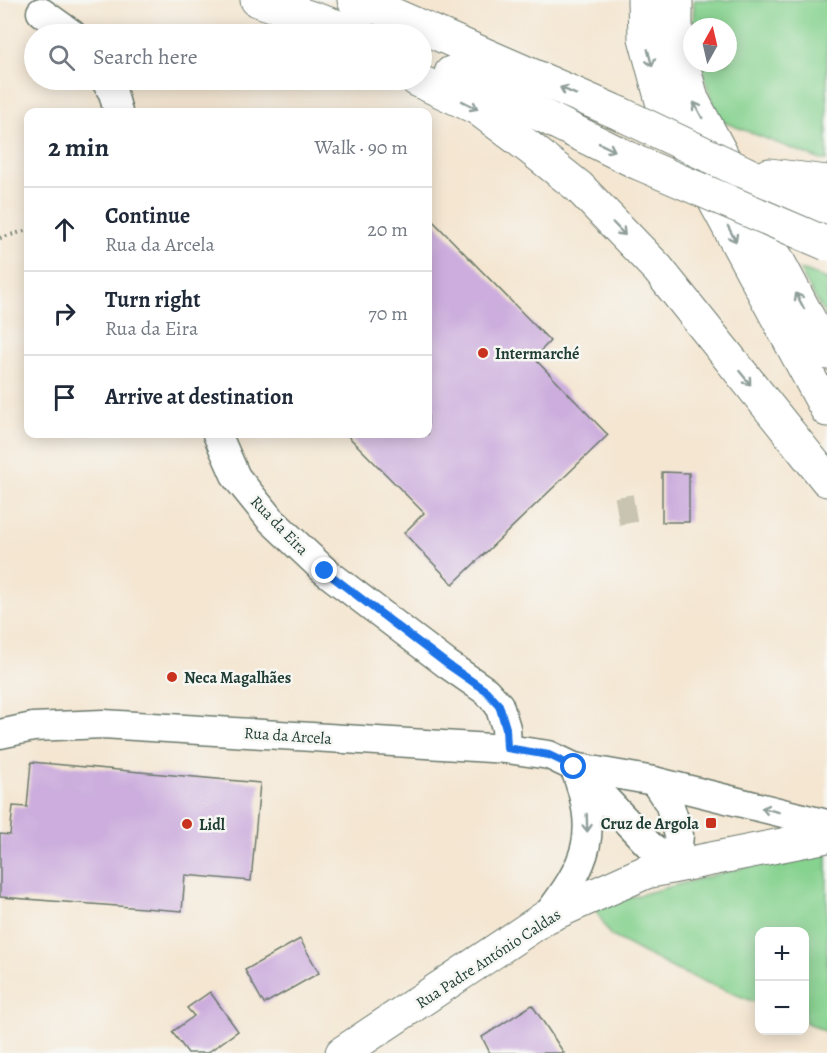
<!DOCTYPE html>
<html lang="en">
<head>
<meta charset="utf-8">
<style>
  body { margin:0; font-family:Alegreya,serif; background:#f6f6f7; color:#1f2937 }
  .controls { position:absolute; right:18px; bottom:18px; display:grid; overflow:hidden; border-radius:12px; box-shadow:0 3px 15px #0003 }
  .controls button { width:54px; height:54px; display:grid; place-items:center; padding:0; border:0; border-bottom:2px solid #e0e1e3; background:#fff; color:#1f2937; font:30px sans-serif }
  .compass { position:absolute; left:683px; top:18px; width:54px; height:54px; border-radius:50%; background:#fff; box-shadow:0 3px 15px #0003; rotate:8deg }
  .stop { position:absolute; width:18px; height:18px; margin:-14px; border:4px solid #1a73e8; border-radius:50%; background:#fff }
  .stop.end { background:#1a73e8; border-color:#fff; box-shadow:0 2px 6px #0008 }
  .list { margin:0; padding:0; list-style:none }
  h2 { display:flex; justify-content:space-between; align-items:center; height:78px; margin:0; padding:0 24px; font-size:26px }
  h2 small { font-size:20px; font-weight:400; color:#747a83 }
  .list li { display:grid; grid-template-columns:39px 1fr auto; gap:18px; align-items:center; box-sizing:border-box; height:84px; padding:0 24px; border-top:2px solid #e0e1e3 }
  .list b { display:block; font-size:22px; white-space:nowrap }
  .list p { margin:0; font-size:20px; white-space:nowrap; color:#747a83 }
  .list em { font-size:20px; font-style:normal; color:#747a83 }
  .icon { flex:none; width:33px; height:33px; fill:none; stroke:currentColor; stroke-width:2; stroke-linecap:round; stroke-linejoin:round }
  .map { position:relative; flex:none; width:827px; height:1053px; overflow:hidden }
  .search { position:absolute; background:#fff; box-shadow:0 3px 15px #0003; left:24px; top:24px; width:408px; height:66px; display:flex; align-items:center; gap:15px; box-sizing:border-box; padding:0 21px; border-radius:33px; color:#747a83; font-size:22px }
  .panel { position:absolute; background:#fff; box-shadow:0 3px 15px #0003; left:24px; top:108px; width:408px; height:330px; border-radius:12px }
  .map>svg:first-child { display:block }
  .green { fill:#86d28f; stroke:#528862; stroke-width:1.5 }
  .building { fill:#ccaddd }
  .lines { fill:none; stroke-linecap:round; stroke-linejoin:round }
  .minor-tunnel { stroke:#c9c4b2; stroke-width:28; stroke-dasharray:28 14; stroke-linecap:butt }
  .minor-casing { stroke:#6a786b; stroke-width:31 }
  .major-casing { stroke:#6a786b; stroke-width:35 }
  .highway-casing { stroke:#6a786b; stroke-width:35 }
  .path { stroke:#6a786b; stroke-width:4; stroke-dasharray:1.5 4.5; stroke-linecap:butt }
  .minor { stroke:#fff; stroke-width:28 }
  .major { stroke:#fff; stroke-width:33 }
  .highway { stroke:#fff; stroke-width:33 }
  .highway-bridge-casing { stroke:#6a786b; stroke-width:35; stroke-linecap:butt }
  .highway-bridge { stroke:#fff; stroke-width:33 }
  .oneway { stroke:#8f9e9a }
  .route { stroke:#1a73e8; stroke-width:8 }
  .poi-dot { fill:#c8321e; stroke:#f6f6f2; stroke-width:2 }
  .labels { text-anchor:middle; stroke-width:5; stroke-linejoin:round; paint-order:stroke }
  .poi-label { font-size:16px; font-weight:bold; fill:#1f3d34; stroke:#f6f6f2; text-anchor:start }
  .street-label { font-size:16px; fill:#1f3d34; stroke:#f6f6f2 }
</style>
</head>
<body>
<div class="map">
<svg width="827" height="1053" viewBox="0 0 827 1053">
  <rect width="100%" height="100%" fill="#f6f6f2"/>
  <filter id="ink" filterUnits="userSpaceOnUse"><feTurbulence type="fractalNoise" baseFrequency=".0167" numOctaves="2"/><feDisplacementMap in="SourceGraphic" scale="12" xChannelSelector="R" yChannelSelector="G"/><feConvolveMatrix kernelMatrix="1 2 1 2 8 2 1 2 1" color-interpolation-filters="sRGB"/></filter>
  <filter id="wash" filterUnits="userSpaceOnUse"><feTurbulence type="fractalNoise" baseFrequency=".008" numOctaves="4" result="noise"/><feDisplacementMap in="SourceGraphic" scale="24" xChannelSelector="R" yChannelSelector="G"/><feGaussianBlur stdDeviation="1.35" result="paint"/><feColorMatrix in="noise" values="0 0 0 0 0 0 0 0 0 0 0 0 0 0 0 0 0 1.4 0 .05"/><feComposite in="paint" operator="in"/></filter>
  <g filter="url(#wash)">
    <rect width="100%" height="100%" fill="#f4e6d1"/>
    <g class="green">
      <path d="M694 0H827V160H821L718 120 700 63H728V27H693Z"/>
      <path d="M799 269 827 279V319Z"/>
      <path d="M827 845V1032L805 1022 804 932H760L759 1004 676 970 610 935 594 907Z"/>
    </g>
    <g id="blocks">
      <g class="building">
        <path d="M428 216 550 341 534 358 608 435 453 584 404 533 424 513 346 434H428Z"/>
        <path d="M662 472 689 473V522H662Z"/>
        <path d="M31 762 260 783 251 881 185 875 182 911 0 897V834L10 835 13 806 27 807Z"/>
        <path d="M300 939 319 973 264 1004 245 970Z"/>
        <path d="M210 992 238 1031 207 1053H188L172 1032 194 1016 187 1008Z"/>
        <path d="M532 1005 564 1053H490L482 1037Z"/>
      </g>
    </g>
  </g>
  <g filter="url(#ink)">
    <use href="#blocks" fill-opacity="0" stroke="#6a786b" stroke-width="1.5"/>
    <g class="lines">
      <path class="minor-tunnel" d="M617 511 635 508"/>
      <g class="minor-casing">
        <g id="minor">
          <path d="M41 12 72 34"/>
          <path d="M105 80 113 93 118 112"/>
          <path d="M217 434 236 477 270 519 325 571 447 664 486 691 499 705 506 728 507 749"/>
          <path d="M0 734 33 727 103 724 507 749 549 755 574 767 654 781 827 824"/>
          <path d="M578 770 649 845 676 866"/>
          <path d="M654 781 669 803 679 835 676 866"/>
          <path d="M546 917C588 862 600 834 574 767"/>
        </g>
      </g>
      <g class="major-casing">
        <path id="major" d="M342 1053 546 917 646 872 827 836"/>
      </g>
      <g class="highway-casing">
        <g id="highway">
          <path d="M257 0 360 34"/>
          <path d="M354 0 378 8 621 114"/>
          <path d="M644 0 645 38 663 105 827 410"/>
          <path d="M676 0V37L692 99 827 353"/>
          <path d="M451 73 487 88 636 162"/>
          <path d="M417 80 477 108 530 148 579 187 658 269 827 480"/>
          <path d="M739 170 827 212"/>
          <path d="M769 175 827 182"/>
        </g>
      </g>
      <path class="path" d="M0 238 28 230"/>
      <use href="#minor" class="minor"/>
      <use href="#major" class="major"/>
      <use href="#highway" class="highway"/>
      <g class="highway-bridge-casing">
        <g id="highway-bridge">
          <path d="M621 114 739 170"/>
          <path d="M636 162 827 244"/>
        </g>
      </g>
      <use href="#highway-bridge" class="highway-bridge"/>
    </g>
    <defs><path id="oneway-shaft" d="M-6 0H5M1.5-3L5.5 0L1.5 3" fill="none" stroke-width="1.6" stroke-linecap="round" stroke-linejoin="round" transform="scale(1.5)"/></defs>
    <g class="oneway">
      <use href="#oneway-shaft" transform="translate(650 58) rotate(75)"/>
      <use href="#oneway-shaft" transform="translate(568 91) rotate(-156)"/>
      <use href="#oneway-shaft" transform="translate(470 105) rotate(27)"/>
      <use href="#oneway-shaft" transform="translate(698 110) rotate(-118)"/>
      <use href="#oneway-shaft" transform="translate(607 147) rotate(26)"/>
      <use href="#oneway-shaft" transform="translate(619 229) rotate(46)"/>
      <use href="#oneway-shaft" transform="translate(732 234) rotate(62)"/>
      <use href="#oneway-shaft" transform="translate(800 301) rotate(-118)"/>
      <use href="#oneway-shaft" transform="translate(745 378) rotate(51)"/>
      <use href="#oneway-shaft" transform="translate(770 810) rotate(-166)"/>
      <use href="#oneway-shaft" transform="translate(587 823) rotate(88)"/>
    </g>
  </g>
  <g class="lines" filter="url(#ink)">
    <path class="route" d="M325 571 447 664 486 691 499 705 506 728 507 748 549 755 574 767"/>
  </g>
  <g class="poi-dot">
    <circle cx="483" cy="353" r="6"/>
    <circle cx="172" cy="677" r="6"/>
    <rect x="705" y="817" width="12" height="12" rx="3"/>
    <circle cx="187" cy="824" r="6"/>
  </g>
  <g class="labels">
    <g class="poi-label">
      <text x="495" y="359">Intermarché</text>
      <text x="184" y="683">Neca Magalhães</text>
      <text x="699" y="829" text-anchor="end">Cruz de Argola</text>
      <text x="199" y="830">Lidl</text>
    </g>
    <g class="street-label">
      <text transform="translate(280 525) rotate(46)" y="6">Rua da Eira</text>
      <text transform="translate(288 735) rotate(4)" y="6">Rua da Arcela</text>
      <text transform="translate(488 958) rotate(-33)" y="6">Rua Padre António Caldas</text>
    </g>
  </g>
</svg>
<div class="controls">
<button>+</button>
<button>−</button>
</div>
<svg class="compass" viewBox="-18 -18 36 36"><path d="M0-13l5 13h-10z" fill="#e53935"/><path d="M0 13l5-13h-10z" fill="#747a83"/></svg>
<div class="stop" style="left:574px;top:767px"></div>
<div class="stop end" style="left:325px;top:571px"></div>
<div class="search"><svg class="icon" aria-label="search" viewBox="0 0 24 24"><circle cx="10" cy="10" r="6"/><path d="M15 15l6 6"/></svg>Search here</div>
<section class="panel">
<h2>2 min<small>Walk · 90 m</small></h2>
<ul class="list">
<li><svg class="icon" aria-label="ahead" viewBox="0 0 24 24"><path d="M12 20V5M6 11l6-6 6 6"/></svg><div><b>Continue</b><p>Rua da Arcela</p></div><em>20 m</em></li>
<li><svg class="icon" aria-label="right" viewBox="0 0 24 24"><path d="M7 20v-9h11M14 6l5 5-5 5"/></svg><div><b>Turn right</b><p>Rua da Eira</p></div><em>70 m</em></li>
<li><svg class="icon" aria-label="arrive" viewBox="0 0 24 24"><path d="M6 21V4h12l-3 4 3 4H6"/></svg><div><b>Arrive at destination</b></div></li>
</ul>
</section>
</div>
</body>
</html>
